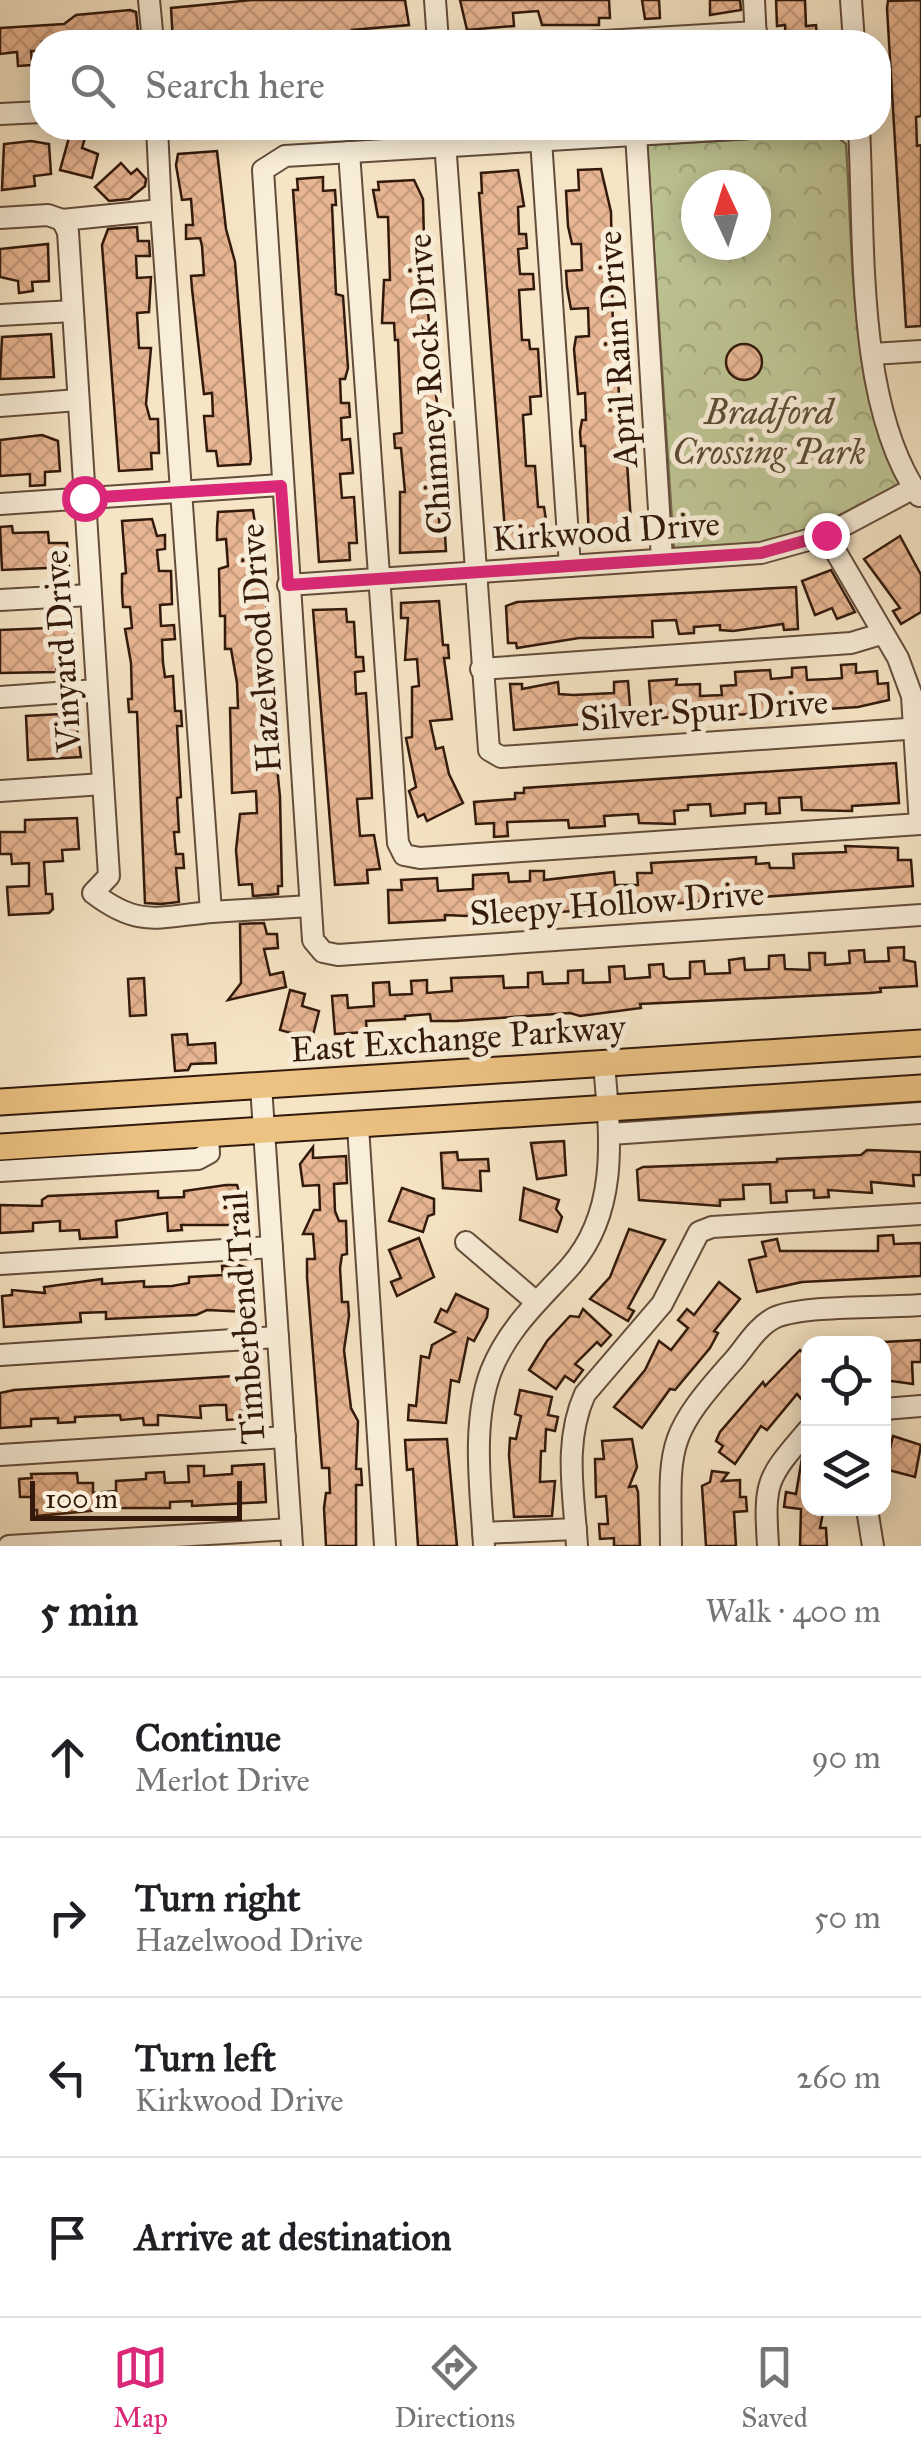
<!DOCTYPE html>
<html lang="en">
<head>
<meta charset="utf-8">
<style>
  body { margin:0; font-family:"IM FELL Great Primer",serif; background:#f2f2f2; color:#202124 }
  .controls { position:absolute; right:30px; bottom:30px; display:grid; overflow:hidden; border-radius:20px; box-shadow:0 5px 25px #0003 }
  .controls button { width:90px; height:90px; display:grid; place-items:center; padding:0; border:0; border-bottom:2px solid #e0e0e0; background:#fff; color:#202124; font:50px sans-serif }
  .compass { position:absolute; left:681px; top:170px; width:90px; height:90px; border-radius:50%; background:#fff; box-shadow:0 5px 25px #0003; rotate:356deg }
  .scale { position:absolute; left:30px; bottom:25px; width:212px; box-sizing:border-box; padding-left:10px; border:5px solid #33190b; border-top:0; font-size:28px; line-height:35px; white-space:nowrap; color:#33190b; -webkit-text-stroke:8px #f9eed9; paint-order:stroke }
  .stop { position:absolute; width:30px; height:30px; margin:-22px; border:8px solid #db2777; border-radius:50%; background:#fff }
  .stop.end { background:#db2777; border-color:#fff; box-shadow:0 2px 10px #0008 }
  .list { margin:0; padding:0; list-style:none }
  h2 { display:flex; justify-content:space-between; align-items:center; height:130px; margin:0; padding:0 40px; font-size:42px }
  h2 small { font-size:32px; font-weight:400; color:#757577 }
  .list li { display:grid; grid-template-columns:65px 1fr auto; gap:30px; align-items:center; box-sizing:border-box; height:160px; padding:0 40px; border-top:2px solid #e0e0e0 }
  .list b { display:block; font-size:38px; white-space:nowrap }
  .list p { margin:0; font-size:32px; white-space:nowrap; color:#757577 }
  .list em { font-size:32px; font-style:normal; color:#757577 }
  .icon { flex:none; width:55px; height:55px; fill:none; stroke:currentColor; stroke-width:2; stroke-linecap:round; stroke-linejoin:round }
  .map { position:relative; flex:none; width:921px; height:1546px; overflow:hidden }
  .search { position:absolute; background:#fff; box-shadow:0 5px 25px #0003; left:30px; right:30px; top:30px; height:110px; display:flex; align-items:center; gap:25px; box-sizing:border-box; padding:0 35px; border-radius:40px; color:#757577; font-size:38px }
  .sheet { height:770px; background:#fff }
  nav { display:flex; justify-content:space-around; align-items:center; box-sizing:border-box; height:140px; border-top:2px solid #e0e0e0; background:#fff; font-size:28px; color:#757577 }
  nav a { display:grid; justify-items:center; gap:5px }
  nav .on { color:#db2777 }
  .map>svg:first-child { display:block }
  .park { fill:url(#park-crowns); stroke:#786e4f; stroke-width:2.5; fill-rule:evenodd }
  .building { fill:url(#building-cross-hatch); stroke:#33190b; stroke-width:2.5 }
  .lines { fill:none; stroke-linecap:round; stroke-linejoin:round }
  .minor-casing { stroke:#644c3a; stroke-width:24 }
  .major-casing { stroke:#33190b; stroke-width:29 }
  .minor { stroke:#f9eed9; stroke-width:20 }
  .major { stroke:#ebc282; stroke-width:25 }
  .route { stroke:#db2777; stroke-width:12 }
  .labels { text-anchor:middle; stroke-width:10; stroke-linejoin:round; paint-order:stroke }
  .street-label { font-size:35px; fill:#33190b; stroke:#f9eed9 }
  .park-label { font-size:35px; font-style:italic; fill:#5d4c34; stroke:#f9eed9 }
</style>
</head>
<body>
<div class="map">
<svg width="921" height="1546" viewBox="0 0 921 1546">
  <defs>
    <pattern id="park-crowns" width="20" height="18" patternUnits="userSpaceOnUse" patternTransform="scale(2.5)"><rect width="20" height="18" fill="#bec493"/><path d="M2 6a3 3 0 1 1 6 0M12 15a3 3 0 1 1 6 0" fill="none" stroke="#a4a87d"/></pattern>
    <pattern id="building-cross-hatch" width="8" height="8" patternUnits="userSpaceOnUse" patternTransform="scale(2.5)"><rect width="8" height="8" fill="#e8b693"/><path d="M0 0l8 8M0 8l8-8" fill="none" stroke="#c79c7d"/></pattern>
  </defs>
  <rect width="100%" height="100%" fill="#f6e5c5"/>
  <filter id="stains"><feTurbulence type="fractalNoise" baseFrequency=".002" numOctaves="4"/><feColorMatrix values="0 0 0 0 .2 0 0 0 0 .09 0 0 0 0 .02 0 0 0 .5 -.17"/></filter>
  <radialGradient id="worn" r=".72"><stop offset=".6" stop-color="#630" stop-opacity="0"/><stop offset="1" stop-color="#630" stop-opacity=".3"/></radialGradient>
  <path class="park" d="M834 134 846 144C854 259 848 379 900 484L803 534 769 543 674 551 647 145ZM696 185H756V245H696Z"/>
  <g class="building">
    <path d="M252 0H405L409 25 352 30V41L274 39V33L230 36V42H173L171 8Z"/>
    <path d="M460 0H609L610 18H599V25H542L538 11 513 13 514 26 467 30Z"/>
    <path d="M642 0H659L660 18 645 19Z"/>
    <path d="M710 0H740L741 10 710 15Z"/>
    <path d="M776 0H805L806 26 816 25 817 40 786 42 785 25 777 26Z"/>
    <path d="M921 0V116L916 117 917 146 921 145V326L906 327 887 8 888 1Z"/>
    <path d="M130 10 136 12 139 42H42V51H31L32 65 18 66 17 52 0 54V28L64 24 76 15Z"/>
    <path d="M70 134 85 138 82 148 98 154 92 178 60 170Z"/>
    <path d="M31 141 49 144 51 174 34 176 35 186 2 190 4 144Z"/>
    <path d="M217 151 226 229 235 262 251 459 250 464 218 466 216 451H207L204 416H213L212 393 204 394 192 289 191 276 204 275 202 246 200 238 186 239V225H193L191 199 182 200 176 165 178 154Z"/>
    <path d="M121 163 131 174 137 169 146 179 145 186 129 199 109 201 95 187Z"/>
    <path d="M601 169 611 212 613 334H616L620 417H624L632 537 589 540 585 446H581L580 432 582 420H586L585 393 578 394 574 349 576 337 589 336 588 308 571 309 567 287 566 271 582 270 581 244H572L568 226 566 191 579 190 578 170Z"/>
    <path d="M518 170 524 206 518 207 519 234H526L527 248 518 249 520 274H533L534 289 519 290 522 340H529L530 349H538L541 396 530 397 531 414 523 415 526 466H535L538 507H544L548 534H543V542L506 544 479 193H482L481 173Z"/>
    <path d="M323 177V191L335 190 336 205H332L336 294 343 296 348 368 345 379H340L341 403H349L350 417 341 418 342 440 350 439 353 473 340 474 342 498 354 497 357 543H349L350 560 319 562 293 190H298L297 179Z"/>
    <path d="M414 180 423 199 425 282 440 434 441 465H436L440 535H445L446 551 400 553V492H405L401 448H395L394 434 402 433 398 340H395L394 323H382L384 280H390L388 217H378L373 190H379L378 182Z"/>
    <path d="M137 227 138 241H149L150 256H136L137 278 151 277 149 312 137 313 139 348H151L146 404 150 419H158L159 453H151L152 469 119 471 102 245 108 229Z"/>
    <path d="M48 244 49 281 32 282 33 291 19 293 18 281 0 277V249Z"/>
    <path d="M51 334 54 377 0 379 2 337Z"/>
    <circle cx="744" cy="362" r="18"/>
    <path d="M42 435 58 441 60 471 45 472V485L30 486V474L0 476V440Z"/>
    <path d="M253 510 266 601 267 614H262L280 797 282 886H278V894L253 896 252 884 239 885 236 850 240 814 257 813 256 791 232 793 230 708H238L237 683 231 649H225V616H220L219 569 228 566 226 539 217 540V528L218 512Z"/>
    <path d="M152 519 157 536 165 535V549L157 550 159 571H171L172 604 160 605 161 626 174 625 175 639 162 640 163 663 165 677 173 676 175 711H181L182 726H177L181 797 177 798 179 832H174L176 854H183L184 868H176L179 902 161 904 145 903 137 712H129L128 699H132L131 663 125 629 132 628 130 607H123L122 592V574L126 573 122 521Z"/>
    <path d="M12 526 13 533 48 532 49 543H67L69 567 2 570 0 527Z"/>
    <path d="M900 536 921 575V612L901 624 893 611 900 608 864 559Z"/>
    <path d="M831 570 855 612 837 619 832 608 815 615 802 581Z"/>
    <path d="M796 587 798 629 784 630 783 624 733 631 720 630V625L694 627V633L679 634 676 620 652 621 653 637 579 638 517 648 516 643H508L506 606 517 602Z"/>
    <path d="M439 601 443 645H448L449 658H444L452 719 430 721 436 749 443 747 449 774 463 803 427 821 424 814 418 817 409 791 416 787 406 738 412 737V687L419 686 417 659 405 660 408 618H401V603Z"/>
    <path d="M346 609 347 622H354L356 657H363L364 671 355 672 356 694 366 693 368 727 372 798 357 799 360 836 374 835 380 869 367 870 368 883 335 885 313 610Z"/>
    <path d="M73 627 75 656 70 663 56 664 57 672 0 673V630Z"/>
    <path d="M856 664V673L877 671 878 684 888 683 889 700 858 707 735 715 734 710 652 719 649 681 677 679 676 685 700 684V696L722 695 721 686 736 685 735 672 770 670 771 679 792 677V668L806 667 807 680 828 679 842 678 841 665Z"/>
    <path d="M628 681 631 720 514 730 510 684H522V689L558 682 559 694 573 695 614 693V682Z"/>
    <path d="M60 714V722L76 721 81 757 28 760 26 716Z"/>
    <path d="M896 763 899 803 852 806V811L802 810 801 797 779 798 780 813 766 814V803L745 804V813L711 816 710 804 688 805V810L674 811 675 824 639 823 638 814 604 816 605 826 590 827 569 828 568 820 507 822 508 836 494 837V823L476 824 474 802 515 799V793H524V788Z"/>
    <path d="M77 818 79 849 62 850 63 861 44 862 46 894H52L53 909 49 913 9 915 7 887 29 886V863L12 864 11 854H0V832H25V820Z"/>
    <path d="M845 846 898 848V860H911L913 886 491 917 445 915V920L389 923 388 890H402L401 880 437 878 438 891 473 889V875L508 873 509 882 530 881V871H544V880L614 872 615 885H638L637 873H652L651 863 756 857V864L769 863 770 868H794L793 854 846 852Z"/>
    <path d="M264 923 267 934H277L278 948 264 949 270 975 283 972 286 987 228 1000 241 983 240 924Z"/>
    <path d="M904 947V960L915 962 917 986 880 988 881 992 870 993 640 1004 641 1008 580 1016 570 1013 456 1021H431L430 1014 405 1016V1019L366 1021 367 1032 335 1034 332 996 347 995 348 1008 374 1006 373 983 389 982 390 995 412 994 411 981 427 980V993L452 991 451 978 503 976 504 988 528 987V973L542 972 543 984 568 983V971L583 970V983L610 982 609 967 624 966 625 979 650 977 649 965 663 964 664 976 669 979 690 978V962L704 961 705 974 730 973 729 960 744 958 745 970 769 969V956L784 955 785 969 810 970 809 953H825V965L850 963 849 951 864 950 865 962 889 961 888 948Z"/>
    <path d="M144 978 146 1015 130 1016 128 979Z"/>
    <path d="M290 990 305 994 302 1006 319 1011 312 1039 280 1030Z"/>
    <path d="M187 1034 188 1045 215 1043 216 1063 191 1064 188 1070 175 1071 172 1035Z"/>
    <path d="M564 1141 566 1175 537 1179 531 1143Z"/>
    <path d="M313 1147V1158L346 1156 347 1183 334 1184 335 1211 339 1221H346L347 1254 342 1255 340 1268 342 1302H348L349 1316 344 1350 351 1408 358 1421 356 1469H361L362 1485H356V1546H326L324 1508 326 1493H330L329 1468H322L307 1277V1259H315L313 1234H303L314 1210H320L319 1185 303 1186 300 1164Z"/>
    <path d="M867 1150 921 1152V1175H913L914 1186 871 1182 872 1193 828 1190 829 1197 814 1198V1190L786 1191 787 1202 771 1203 770 1184 743 1185 744 1199 720 1200V1206L639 1200 637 1170 643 1167 777 1162V1159L861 1155Z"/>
    <path d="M457 1152 458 1160 488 1159 489 1171H480L481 1191 443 1188 441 1153Z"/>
    <path d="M226 1185H237L248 1225H181L182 1230 168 1231 167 1213 116 1221 117 1237 80 1239 79 1230 60 1231V1221L33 1223V1231L0 1233V1205L42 1206V1200L48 1196 158 1191V1198L184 1197V1191Z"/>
    <path d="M402 1188 434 1199V1214L428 1216 423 1232 389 1221Z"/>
    <path d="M524 1188 559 1200 556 1209 562 1217 557 1232 520 1220Z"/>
    <path d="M629 1229 665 1240 628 1308 634 1311 628 1321 590 1299 610 1277Z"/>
    <path d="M893 1235 894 1244 921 1243V1276L802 1282 757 1292 749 1260 766 1256 762 1242 777 1239 780 1251H878V1236Z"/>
    <path d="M419 1238 434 1277 397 1296 391 1282 401 1278 389 1250Z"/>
    <path d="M238 1265 248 1268 253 1308 248 1312 207 1310 196 1315 106 1319V1312L80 1313 81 1322 4 1327 2 1296 12 1295V1290L45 1293 44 1287 102 1279V1284L144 1281V1287L172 1286 189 1283V1277L223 1275 222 1266Z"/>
    <path d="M719 1282 740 1299 714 1331 718 1333 710 1348 675 1390 670 1389 642 1428 614 1407 645 1370 659 1341 671 1350 688 1328 678 1320 687 1309 694 1315Z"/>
    <path d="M456 1294 488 1309 487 1317 474 1341 468 1338 459 1382 451 1380 446 1423 408 1420 409 1405 416 1406 421 1356 429 1358 432 1345 455 1332 435 1322 441 1309 447 1312Z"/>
    <path d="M583 1309 611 1335 601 1346 597 1342 575 1364 583 1370 574 1382 565 1376 556 1389 529 1370 547 1341 570 1316 579 1317Z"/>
    <path d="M921 1340V1362H912L913 1384 884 1380V1342Z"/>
    <path d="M800 1350 808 1359V1394L802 1400 797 1394 767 1430 761 1426 735 1464 719 1452 723 1446 716 1441 720 1432 763 1382 765 1386Z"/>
    <path d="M250 1375 256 1376 261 1409 240 1411V1419L227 1420 226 1405H216L200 1406 201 1418 158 1415V1425H144L143 1418 121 1420 120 1415 75 1417V1422L58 1423V1418L31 1419V1426L0 1428V1393L14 1390Z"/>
    <path d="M520 1390 552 1397 548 1415 558 1417 555 1431 546 1429 545 1451H541L540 1482 555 1481 552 1516 514 1517 509 1455 510 1438 516 1439 521 1416 515 1414Z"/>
    <path d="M893 1436 921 1445 915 1477 885 1469Z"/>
    <path d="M447 1439 457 1546H418L413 1469 407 1470 405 1440Z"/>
    <path d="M632 1439 637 1467 629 1487 636 1486 638 1492 640 1546H614V1538L600 1539 599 1524H608L606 1496 596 1497 595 1459H604L602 1441Z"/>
    <path d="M802 1458H808V1508H824L820 1528H826L827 1546H800L801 1509 784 1507 786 1492 796 1494Z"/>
    <path d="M264 1464 266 1502 192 1506V1501L170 1502V1508H120L37 1516V1510H32L31 1497H20L19 1479 32 1478 31 1474 77 1473 78 1483H93V1493L116 1491V1481L146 1479V1473L164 1472 165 1483 189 1482 188 1466H204V1476L232 1474V1466Z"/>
    <path d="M712 1471 728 1473 722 1481 740 1480V1497H746L747 1511 734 1512 736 1546H706L702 1486 710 1482Z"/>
  </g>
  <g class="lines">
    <g class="minor-casing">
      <g id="minor">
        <path d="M149 0 153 42"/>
        <path d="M435 0 438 42"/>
        <path d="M754 0 756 42"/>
        <path d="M851 0 854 42"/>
        <path d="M588 42 756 32"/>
        <path d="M0 114 42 112"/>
        <path d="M444 128 489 750 501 757 921 728"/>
        <path d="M751 128 285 156 263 170 313 940 323 952 338 955 921 915"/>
        <path d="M859 128C865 238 855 403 919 496"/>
        <path d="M636 134 662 559"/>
        <path d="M541 140 570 566"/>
        <path d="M349 152 398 843 404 855 420 858 920 824 912 696 898 658 826 535"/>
        <path d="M161 210 211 912 310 906"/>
        <path d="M0 218 48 215 62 220 161 210 157 128"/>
        <path d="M62 220 68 232 109 876 93 893C139 928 157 917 211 912"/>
        <path d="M0 315 73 311"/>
        <path d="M872 354 921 351"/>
        <path d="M0 406 78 400"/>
        <path d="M0 504 281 485"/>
        <path d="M288 585 761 553 826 535 914 488"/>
        <path d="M0 600 90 595"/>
        <path d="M481 669 851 643 881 634"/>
        <path d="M0 697 97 690"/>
        <path d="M0 791 103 784"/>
        <path d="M261 1086 292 1546"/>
        <path d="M358 1126 385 1546"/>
        <path d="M610 1134 921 1113"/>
        <path d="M0 1171 198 1159 209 1153 208 1136"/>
        <path d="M466 1242 535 1301"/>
        <path d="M0 1264 272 1247"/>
        <path d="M0 1355 278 1337"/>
        <path d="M884 1409 921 1406"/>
        <path d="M0 1455 285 1437"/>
        <path d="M868 1515 873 1546"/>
        <path d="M483 1533 576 1529"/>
        <path d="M9 1546 291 1529"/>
        <path d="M484 1546C481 1491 471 1424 491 1371 508 1328 539 1301 569 1268 620 1211 610 1134 604 1064"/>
        <path d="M577 1546C574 1495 563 1442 585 1394L662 1304 699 1232 712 1227 921 1214"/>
        <path d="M671 1546C670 1445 664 1438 734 1360 746 1346 758 1325 776 1317 806 1305 885 1308 921 1305"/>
        <path d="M768 1546C764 1481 766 1479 808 1430"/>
      </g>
    </g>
    <g class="major-casing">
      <g id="major">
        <path d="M0 1102 921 1043"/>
        <path d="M0 1147 921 1088"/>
      </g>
    </g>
    <use href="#minor" class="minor"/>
    <use href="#major" class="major"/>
  </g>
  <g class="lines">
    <path class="route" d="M84 498 281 486 288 585 761 553 826 535"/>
  </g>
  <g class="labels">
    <g class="street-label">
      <text transform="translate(617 349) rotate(-94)" y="12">April Rain Drive</text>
      <text transform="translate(429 384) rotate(-94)" y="12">Chimney Rock Drive</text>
      <text transform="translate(606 531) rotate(-4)" y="12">Kirkwood Drive</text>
      <text transform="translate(260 648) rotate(-94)" y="12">Hazelwood Drive</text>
      <text transform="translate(62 651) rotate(-94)" y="12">Vinyard Drive</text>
      <text transform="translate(704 710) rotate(-4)" y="12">Silver Spur Drive</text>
      <text transform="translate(617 903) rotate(-4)" y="12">Sleepy Hollow Drive</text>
      <text transform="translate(458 1038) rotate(-4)" y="12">East Exchange Parkway</text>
      <text transform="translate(244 1318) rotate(-94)" y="12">Timberbend Trail</text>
    </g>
    <g class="park-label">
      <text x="769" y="424">Bradford<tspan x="769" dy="40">Crossing Park</tspan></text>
    </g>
  </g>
  <rect width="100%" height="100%" filter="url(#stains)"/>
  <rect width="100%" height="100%" fill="url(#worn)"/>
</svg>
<div class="controls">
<button><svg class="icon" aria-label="locate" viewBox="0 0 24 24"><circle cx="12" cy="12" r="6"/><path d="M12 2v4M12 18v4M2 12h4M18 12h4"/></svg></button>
<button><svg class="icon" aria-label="layers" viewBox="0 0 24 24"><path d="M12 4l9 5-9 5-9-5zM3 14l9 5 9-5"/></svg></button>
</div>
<svg class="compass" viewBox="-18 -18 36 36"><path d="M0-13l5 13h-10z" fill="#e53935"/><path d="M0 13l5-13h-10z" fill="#757577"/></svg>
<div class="scale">100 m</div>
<div class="stop" style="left:84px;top:498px"></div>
<div class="stop end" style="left:826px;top:535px"></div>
<div class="search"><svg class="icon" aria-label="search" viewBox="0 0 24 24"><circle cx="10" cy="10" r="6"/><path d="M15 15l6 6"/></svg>Search here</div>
</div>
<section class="sheet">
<h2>5 min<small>Walk · 400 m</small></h2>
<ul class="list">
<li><svg class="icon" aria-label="ahead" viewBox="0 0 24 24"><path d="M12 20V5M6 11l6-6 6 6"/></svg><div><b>Continue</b><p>Merlot Drive</p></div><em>90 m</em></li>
<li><svg class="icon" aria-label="right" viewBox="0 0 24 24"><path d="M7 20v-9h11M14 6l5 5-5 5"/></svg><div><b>Turn right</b><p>Hazelwood Drive</p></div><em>50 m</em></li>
<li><svg class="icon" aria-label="left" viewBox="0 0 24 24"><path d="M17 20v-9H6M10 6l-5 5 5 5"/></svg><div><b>Turn left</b><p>Kirkwood Drive</p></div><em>260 m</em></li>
<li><svg class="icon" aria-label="arrive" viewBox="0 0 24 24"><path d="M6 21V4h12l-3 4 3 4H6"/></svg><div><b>Arrive at destination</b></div></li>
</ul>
</section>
<nav>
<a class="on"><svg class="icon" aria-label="map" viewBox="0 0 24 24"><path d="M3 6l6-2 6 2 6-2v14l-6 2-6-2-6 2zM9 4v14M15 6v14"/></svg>Map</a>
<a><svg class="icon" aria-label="directions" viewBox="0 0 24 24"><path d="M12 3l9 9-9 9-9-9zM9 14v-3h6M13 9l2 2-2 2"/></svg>Directions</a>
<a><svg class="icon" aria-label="saved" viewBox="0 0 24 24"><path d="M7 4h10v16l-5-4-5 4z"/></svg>Saved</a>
</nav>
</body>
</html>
